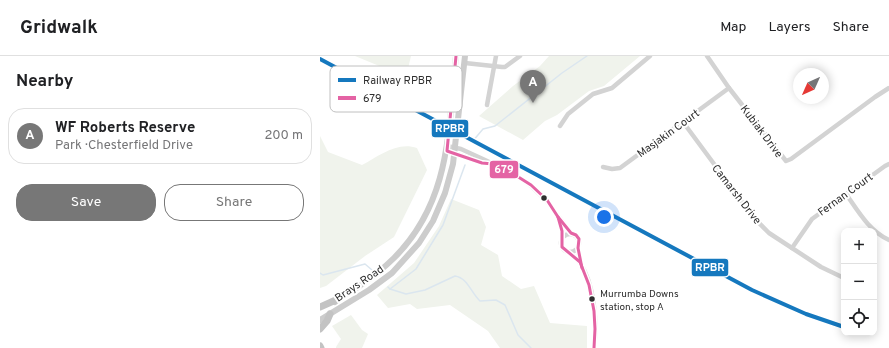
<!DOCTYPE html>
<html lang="en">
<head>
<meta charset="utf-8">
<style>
  body { margin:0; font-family:Overpass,sans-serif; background:#f6f6f6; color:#202124 }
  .controls { position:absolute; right:12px; bottom:12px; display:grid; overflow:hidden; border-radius:8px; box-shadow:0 2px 10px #0003 }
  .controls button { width:36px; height:36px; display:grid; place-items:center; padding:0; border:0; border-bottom:1px solid #e0e0e0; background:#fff; color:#202124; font:20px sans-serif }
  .compass { position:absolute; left:473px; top:12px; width:36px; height:36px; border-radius:50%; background:#fff; box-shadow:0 2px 10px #0003; rotate:225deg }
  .you { position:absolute; left:284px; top:161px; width:14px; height:14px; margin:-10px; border:3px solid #fff; border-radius:50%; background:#1a73e8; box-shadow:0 0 0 6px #1a73e833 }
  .badge { display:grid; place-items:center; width:26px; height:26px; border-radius:50%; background:#777; color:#fff; font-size:13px; font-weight:700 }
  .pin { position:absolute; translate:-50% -33px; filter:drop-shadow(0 1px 2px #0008) }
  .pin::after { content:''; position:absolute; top:21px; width:14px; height:12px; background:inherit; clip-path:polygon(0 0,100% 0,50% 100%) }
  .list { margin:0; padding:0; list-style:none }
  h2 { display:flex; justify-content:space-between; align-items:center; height:52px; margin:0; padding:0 16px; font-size:17px }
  h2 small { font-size:13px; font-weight:400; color:#757577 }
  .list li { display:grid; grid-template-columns:26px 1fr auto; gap:12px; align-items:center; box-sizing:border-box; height:56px; margin:0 8px 8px; padding:0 8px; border:1px solid #e0e0e0; border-radius:16px }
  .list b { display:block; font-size:15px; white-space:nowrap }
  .list p { margin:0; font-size:13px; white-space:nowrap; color:#757577 }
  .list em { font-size:13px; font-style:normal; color:#757577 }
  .actions { display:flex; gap:8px; padding:12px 16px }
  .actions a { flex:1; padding:9px 0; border:1px solid #777; border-radius:16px; text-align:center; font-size:14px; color:#777 }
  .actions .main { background:#777; color:#fff }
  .icon { flex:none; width:22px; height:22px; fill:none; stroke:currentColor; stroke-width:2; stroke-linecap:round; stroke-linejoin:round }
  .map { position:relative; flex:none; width:569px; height:292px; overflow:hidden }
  header { display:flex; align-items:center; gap:24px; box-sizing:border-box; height:56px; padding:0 20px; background:#fff; border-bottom:1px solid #e0e0e0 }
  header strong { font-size:19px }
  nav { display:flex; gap:22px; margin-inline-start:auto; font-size:14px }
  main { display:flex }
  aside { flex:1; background:#fff }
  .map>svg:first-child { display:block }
  .green { fill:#f0f3ec }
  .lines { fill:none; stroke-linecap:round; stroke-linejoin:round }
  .stream { stroke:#dbe6ef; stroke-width:1.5 }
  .minor { stroke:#d3d3d3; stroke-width:4.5 }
  .secondary { stroke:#ccc; stroke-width:6 }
  .trunk { stroke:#c3c3c3; stroke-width:7 }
  .bus-1-casing { stroke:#fff; stroke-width:6 }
  .bus-1 { stroke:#e463a4; stroke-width:3 }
  .rail-1-casing { stroke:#fff; stroke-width:7 }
  .rail-1 { stroke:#1578be; stroke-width:4 }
  .bus-dot { fill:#2e2e2e; stroke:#fff; stroke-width:1.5 }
  .labels { text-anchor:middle; stroke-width:4; stroke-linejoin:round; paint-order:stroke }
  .bus-label { font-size:10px; fill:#2e2e2e; stroke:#fff; text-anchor:start }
  .street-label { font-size:11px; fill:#2e2e2e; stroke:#fff }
  .key { fill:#fff; stroke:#c0c0c0; stroke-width:1 }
  .key-label { font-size:11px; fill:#2e2e2e }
  .line-badge { stroke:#fff; stroke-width:1.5 }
  .badge-label { font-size:11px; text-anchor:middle; font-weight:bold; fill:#fff }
</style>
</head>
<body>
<header>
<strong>Gridwalk</strong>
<nav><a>Map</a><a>Layers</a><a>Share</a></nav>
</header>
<main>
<aside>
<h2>Nearby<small></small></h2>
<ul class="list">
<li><span class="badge">A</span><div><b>WF Roberts Reserve</b><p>Park · Chesterfield Drive</p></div><em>200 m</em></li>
</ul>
<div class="actions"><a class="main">Save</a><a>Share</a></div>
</aside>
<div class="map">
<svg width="569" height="292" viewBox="0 0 569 292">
  <rect width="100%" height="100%" fill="#fff"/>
  <g class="green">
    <path d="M35 0H91L86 21Z"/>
    <path d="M229 0H320L284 30 269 35 237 59 225 65 203 84 159 60 193 30 220 10Z"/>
    <path d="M0 80 8 96 42 109C59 100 77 85 97 92L107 114 74 181 45 200 6 230 0 232Z"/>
    <path d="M131 143 159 154 166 171 161 189 178 199 182 220 201 233 214 230 230 267 267 270V292H180L168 275 130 249 97 253 90 248 68 252 57 239 94 207 119 170Z"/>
    <path d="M31 259 42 274 48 278 42 292H16V291L21 283 12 270Z"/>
  </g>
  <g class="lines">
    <g class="stream">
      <path d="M152 86 163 73 175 70 242 17 267 0"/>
      <path d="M0 217 3 219 45 208 52 214"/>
      <path d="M68 231 70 233 86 238 105 234 135 220C148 222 151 237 160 245L176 244 185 249 198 279 211 292"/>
      <path d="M70 233 96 213 123 169 145 109"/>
    </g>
    <g class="minor">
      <path d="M387 0 409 32 466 105 471 103 555 41 569 32"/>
      <path d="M145 7 182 11H185L200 0"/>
      <path d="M167 49 176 0"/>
      <path d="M363 66 434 162 449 177 501 211 524 222"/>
      <path d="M240 70 248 58 273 38 292 32 330 0"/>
      <path d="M127 90 141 93 165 104 192 117 210 129 226 144 251 177"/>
      <path d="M127 95 164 107 170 108"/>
      <path d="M283 111 292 113 300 112 409 32"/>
      <path d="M526 138C538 155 549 175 569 184"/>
      <path d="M239 163 243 181"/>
      <circle cx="250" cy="187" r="9"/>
      <path d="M258 192 260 206"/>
      <path d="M472 192 492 163 565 110 569 108"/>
      <path d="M249 196C253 200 257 203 260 207 275 229 277 267 274 292"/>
    </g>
    <g class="secondary">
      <path d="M15 246C22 240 30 236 38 231 51 222 63 213 74 202 131 145 128 75 136 0"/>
      <path d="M0 264 49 234 72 217 99 187 113 165 125 137 133 108 145 0"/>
    </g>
    <g class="trunk">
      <path d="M0 251 18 243"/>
      <path d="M0 273 7 265 10 258"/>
      <path d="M0 290 1 292"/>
    </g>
    <g class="bus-1-casing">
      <g id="bus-1">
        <path d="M136 0 127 95 162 107 173 108 192 117 211 129 227 144 238 161 242 175V191L260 206 269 229 274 255 275 273 274 292"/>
        <path d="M238 161 251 177 256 179 259 183 258 192 262 212"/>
      </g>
    </g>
    <use href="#bus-1" class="bus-1"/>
    <g class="rail-1-casing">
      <path id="rail-1" d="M0 3 432 234 486 258 524 271"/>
    </g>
    <use href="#rail-1" class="rail-1"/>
  </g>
  <g class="bus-dot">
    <circle cx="224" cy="142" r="3.5"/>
    <circle cx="272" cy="243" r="3.5"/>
  </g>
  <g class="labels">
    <g class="bus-label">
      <text x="280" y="241">Murrumba Downs<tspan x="280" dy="13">station, stop A</tspan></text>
    </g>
    <g class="street-label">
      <text transform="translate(442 75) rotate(53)" y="4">Kubiak Drive</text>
      <text transform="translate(348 77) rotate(-36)" y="4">Masjakin Court</text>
      <text transform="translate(417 138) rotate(52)" y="4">Camarsh Drive</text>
      <text transform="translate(525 138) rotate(-36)" y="4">Fernan Court</text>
      <text transform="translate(39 227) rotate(-34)" y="4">Brays Road</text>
    </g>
  </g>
  <rect x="10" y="10" width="132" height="46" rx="6" class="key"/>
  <rect x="18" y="22" width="18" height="4" fill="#1578be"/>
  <rect x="18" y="40" width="18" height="4" fill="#e463a4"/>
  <g class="key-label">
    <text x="43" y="28">Railway RPBR</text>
    <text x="43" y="46">679</text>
  </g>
  <g class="line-badge">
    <rect x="111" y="63" width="38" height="19" rx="4" fill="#1578be"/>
    <rect x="169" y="104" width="30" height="19" rx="4" fill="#e463a4"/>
    <rect x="371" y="202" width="38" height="19" rx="4" fill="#1578be"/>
  </g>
  <g class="badge-label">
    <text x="130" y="76">RPBR</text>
    <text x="184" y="117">679</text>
    <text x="390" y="215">RPBR</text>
  </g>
</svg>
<div class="controls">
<button>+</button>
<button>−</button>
<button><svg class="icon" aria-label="locate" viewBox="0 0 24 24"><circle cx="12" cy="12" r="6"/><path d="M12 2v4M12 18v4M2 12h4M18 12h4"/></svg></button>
</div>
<svg class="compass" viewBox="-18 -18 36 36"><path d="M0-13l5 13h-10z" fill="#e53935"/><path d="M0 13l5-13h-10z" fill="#757577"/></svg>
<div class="you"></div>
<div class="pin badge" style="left:213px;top:47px">A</div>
</div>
</main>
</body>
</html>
